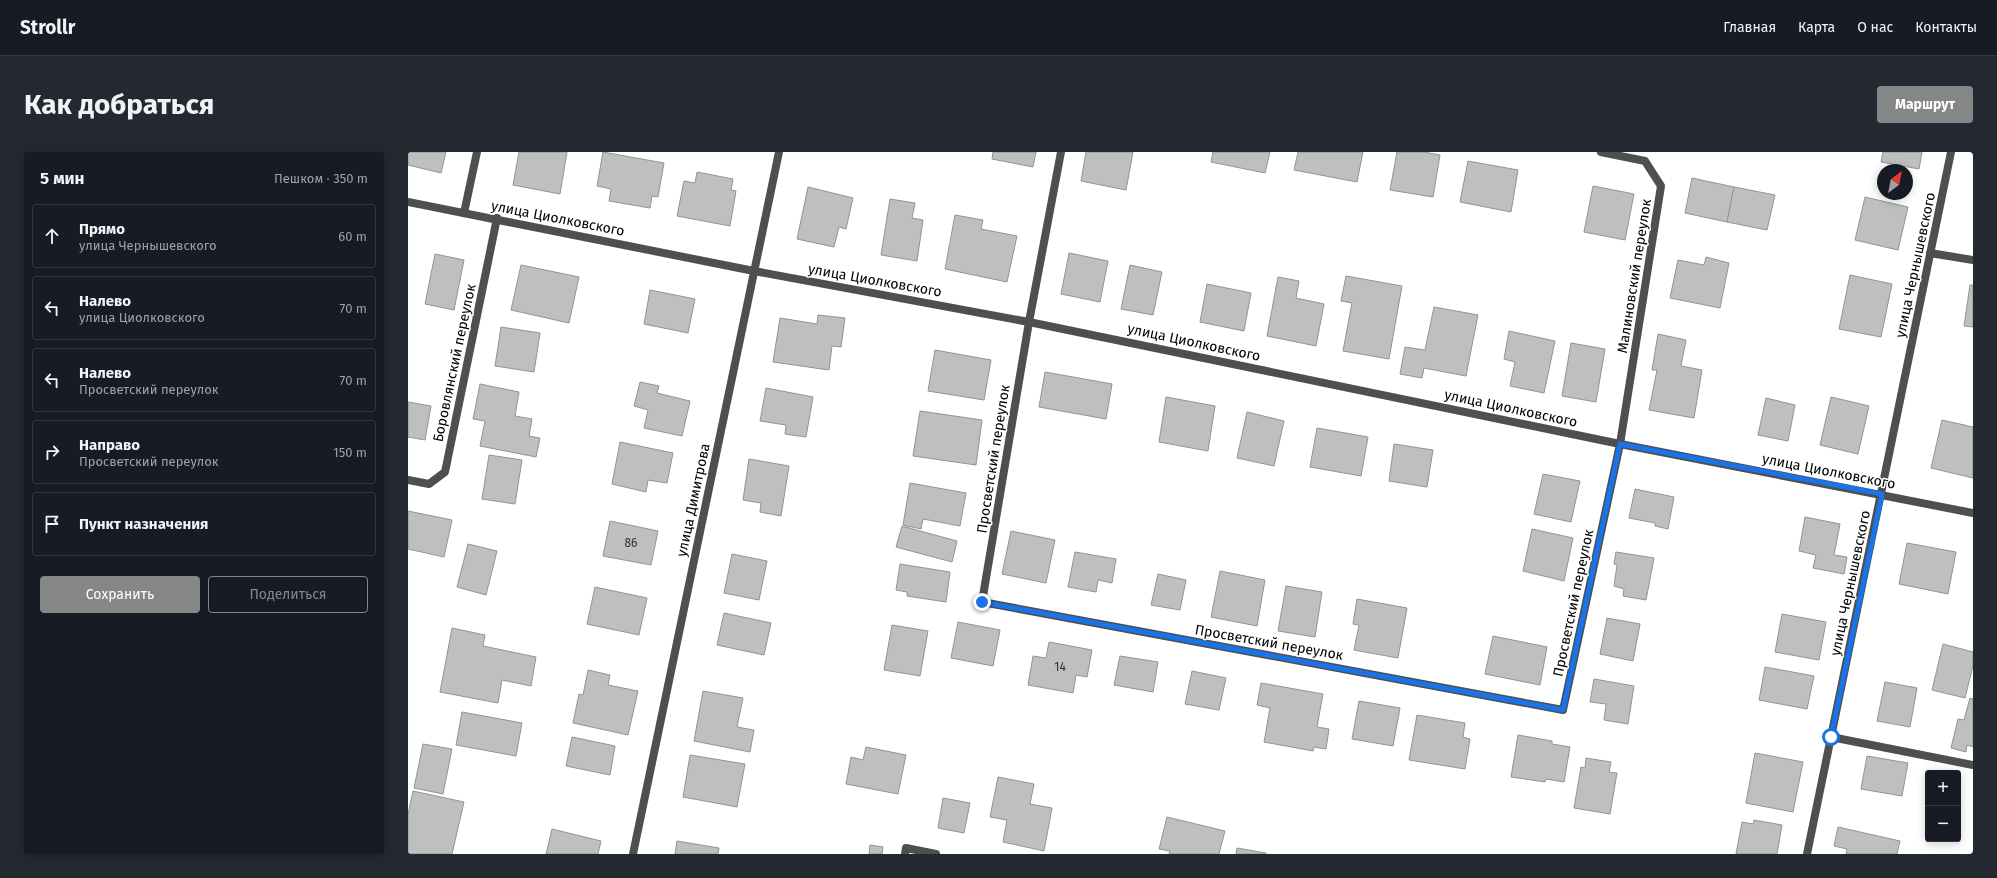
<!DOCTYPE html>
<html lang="ru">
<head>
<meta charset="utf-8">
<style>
  body { margin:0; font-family:"Fira Sans",sans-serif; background:#242831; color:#f1f3f6 }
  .controls { position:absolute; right:12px; bottom:12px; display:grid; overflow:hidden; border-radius:4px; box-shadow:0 2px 10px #0003 }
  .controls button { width:36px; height:36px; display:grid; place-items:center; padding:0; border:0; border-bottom:1px solid #363941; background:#171b24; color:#f1f3f6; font:20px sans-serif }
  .compass { position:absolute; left:1469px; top:12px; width:36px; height:36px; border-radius:50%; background:#171b24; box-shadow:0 2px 10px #0003; rotate:32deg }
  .stop { position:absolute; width:12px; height:12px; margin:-9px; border:3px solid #1a73e8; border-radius:50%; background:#fff }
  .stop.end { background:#1a73e8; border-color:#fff; box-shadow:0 1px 4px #0008 }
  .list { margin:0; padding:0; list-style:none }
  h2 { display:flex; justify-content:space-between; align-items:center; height:52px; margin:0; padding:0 16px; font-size:17px }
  h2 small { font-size:13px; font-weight:400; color:#9ea1a6 }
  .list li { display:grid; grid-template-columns:26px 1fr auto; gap:12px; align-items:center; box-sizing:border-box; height:64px; margin:0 8px 8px; padding:0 8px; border:1px solid #363941; border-radius:4px }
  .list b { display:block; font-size:15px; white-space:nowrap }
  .list p { margin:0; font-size:13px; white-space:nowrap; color:#9ea1a6 }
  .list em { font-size:13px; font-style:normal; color:#9ea1a6 }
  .actions { display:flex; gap:8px; padding:12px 16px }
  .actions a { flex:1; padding:9px 0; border:1px solid #858687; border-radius:4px; text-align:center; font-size:14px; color:#858687 }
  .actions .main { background:#858687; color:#fff }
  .icon { flex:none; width:22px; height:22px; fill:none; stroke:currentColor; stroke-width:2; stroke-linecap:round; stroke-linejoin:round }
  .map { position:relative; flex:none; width:1565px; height:702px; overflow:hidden; border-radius:4px }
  header { display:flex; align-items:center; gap:24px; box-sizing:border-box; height:56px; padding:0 20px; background:#171b24; border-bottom:1px solid #363941 }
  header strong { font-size:19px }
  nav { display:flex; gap:22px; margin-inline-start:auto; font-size:14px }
  .intro { display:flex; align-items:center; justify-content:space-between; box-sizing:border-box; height:96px; padding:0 24px }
  h1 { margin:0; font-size:28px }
  .button { padding:10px 18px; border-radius:4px; background:#858687; color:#fff; font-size:14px; font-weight:700 }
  main { display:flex; gap:24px; padding:0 24px }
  aside { flex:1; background:#171b24; border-radius:4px; box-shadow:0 2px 10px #0003 }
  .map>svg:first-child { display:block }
  .building { fill:#bfbfbf; stroke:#939393 }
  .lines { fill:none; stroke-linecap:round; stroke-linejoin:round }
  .minor { stroke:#4f4f4f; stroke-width:8 }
  .tertiary { stroke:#4f4f4f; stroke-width:8 }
  .route { stroke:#1a73e8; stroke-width:5 }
  .labels { text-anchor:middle; stroke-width:3; stroke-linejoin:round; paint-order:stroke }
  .number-label { font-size:12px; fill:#303030 }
  .street-label { font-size:14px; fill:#000; stroke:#fff }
</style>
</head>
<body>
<header>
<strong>Strollr</strong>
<nav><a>Главная</a><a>Карта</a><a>О нас</a><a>Контакты</a></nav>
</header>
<div class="intro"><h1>Как добраться</h1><a class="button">Маршрут</a></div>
<main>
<aside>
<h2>5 мин<small>Пешком · 350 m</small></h2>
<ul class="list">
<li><svg class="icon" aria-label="ahead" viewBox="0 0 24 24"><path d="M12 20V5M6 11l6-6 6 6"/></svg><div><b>Прямо</b><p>улица Чернышевского</p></div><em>60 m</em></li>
<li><svg class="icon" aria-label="left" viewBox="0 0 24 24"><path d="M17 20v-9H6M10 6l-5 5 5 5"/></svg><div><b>Налево</b><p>улица Циолковского</p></div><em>70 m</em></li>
<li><svg class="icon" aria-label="left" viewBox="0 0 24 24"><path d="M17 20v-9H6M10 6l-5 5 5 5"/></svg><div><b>Налево</b><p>Просветский переулок</p></div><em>70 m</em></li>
<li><svg class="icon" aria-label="right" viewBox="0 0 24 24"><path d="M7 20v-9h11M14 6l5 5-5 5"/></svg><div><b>Направо</b><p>Просветский переулок</p></div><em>150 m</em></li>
<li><svg class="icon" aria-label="arrive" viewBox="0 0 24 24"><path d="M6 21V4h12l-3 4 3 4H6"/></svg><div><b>Пункт назначения</b></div></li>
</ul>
<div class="actions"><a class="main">Сохранить</a><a>Поделиться</a></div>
</aside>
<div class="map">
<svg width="1565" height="702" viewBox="0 0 1565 702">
  <rect width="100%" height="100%" fill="#fff"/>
  <g class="building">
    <path d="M0 0H38L33 21 0 13Z"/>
    <path d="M111 0H159L152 42 105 33Z"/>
    <path d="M195 0 256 11 250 45 244 44 242 56 201 49 203 37 189 34Z"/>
    <path d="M585 0H628L625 15 584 7Z"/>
    <path d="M678 0H725L718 38 673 29Z"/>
    <path d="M805 0H862L857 21 803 10Z"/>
    <path d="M890 0H955L949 30 886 18Z"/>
    <path d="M989 0H1016L1032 3 1025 45 982 38Z"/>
    <path d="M1475 0H1514L1511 17 1473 10Z"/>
    <path d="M1060 9 1110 18 1103 60 1052 50Z"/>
    <path d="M289 20 325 27 323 38 328 39 322 74 269 64 276 29 287 31Z"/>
    <path d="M1284 26 1326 35 1319 70 1277 61Z"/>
    <path d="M1185 34 1226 42 1217 88 1176 80Z"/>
    <path d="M400 35 445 46 438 77 431 75 426 95 389 87Z"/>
    <path d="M1326 35 1367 43 1359 78 1319 70Z"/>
    <path d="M1457 45 1500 55 1490 98 1447 88Z"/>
    <path d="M482 47 507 51 504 66 515 68 509 109 473 103Z"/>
    <path d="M547 63 575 68 573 77 609 84 599 130 537 117Z"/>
    <path d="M661 101 700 109 692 150 653 142Z"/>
    <path d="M27 102 56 108 46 158 17 152Z"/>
    <path d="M1298 105 1321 111 1312 156 1262 146 1270 108 1296 113Z"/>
    <path d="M113 113 171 125 161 171 103 158Z"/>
    <path d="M722 113 754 120 745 163 713 157Z"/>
    <path d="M1442 123 1484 132 1473 185 1431 177Z"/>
    <path d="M938 124 994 134 981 207 935 199 944 151 933 149Z"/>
    <path d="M870 125 891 129 888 146 916 152 908 194 859 184Z"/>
    <path d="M799 132 843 141 836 179 792 170Z"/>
    <path d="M1562 133H1565V175L1556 174Z"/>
    <path d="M242 138 287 147 280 181 236 172Z"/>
    <path d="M1026 155 1070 163 1058 224 1016 216 1014 226 992 222 997 195 1017 198Z"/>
    <path d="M410 163 437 166 433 195 424 194 421 218 365 210 372 166 409 172Z"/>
    <path d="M93 175 132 181 126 220 87 214Z"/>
    <path d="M1101 179 1147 189 1136 241 1102 234 1107 210 1096 207Z"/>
    <path d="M1250 182 1278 188 1273 214 1294 218 1286 266 1241 258 1249 218H1244Z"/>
    <path d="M1163 191 1197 197 1188 250 1154 244Z"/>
    <path d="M527 198 583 208 576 248 520 239Z"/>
    <path d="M637 220 704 232 698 267 631 255Z"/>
    <path d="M232 230 251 234 249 241 282 249 274 284 236 276 240 258 226 254Z"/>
    <path d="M72 232 111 240 107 264 124 267 121 284 132 286 128 305 72 294 77 269 65 267Z"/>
    <path d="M358 236 405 245 398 285 377 282 378 273 352 269Z"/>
    <path d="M758 245 807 254 800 299 751 290Z"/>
    <path d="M1423 245 1461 254 1450 302 1412 293Z"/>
    <path d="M1358 246 1387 253 1380 289 1350 283Z"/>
    <path d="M0 250 23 254 17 288 0 285Z"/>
    <path d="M512 259 574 268 568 313 505 304Z"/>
    <path d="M839 260 876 269 866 314 829 306Z"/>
    <path d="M1534 268 1565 275V326L1523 316Z"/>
    <path d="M909 276 960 285 953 324 902 315Z"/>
    <path d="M212 290 265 301 259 331 240 328 238 340 204 332Z"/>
    <path d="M986 292 1025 298 1019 335 981 329Z"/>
    <path d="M81 303 114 308 107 352 74 347Z"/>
    <path d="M341 307 381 314 373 364 352 360 353 351 335 348Z"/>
    <path d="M1135 322 1172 329 1163 370 1126 362Z"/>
    <path d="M502 331 558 341 552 374 515 367 513 377 495 373Z"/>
    <path d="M1227 337 1266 345 1260 377 1247 374V371L1221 366Z"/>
    <path d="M0 359 44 368 36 405 0 397Z"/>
    <path d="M1397 365 1432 372 1426 403 1439 405 1436 422 1405 416 1408 403 1391 399Z"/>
    <path d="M202 369 250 379 243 413 195 404Z"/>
    <path d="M494 374 549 389 544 410 488 395Z"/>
    <path d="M1124 377 1165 386 1156 429 1115 419Z"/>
    <path d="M603 379 647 388 638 431 594 422Z"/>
    <path d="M1499 391 1548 400 1540 442 1491 432Z"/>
    <path d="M60 392 89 399 78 443 49 435Z"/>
    <path d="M667 400 708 407 704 431 690 428 688 440 660 435Z"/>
    <path d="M1208 400 1246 406 1238 448 1215 444 1216 437 1206 434 1209 413 1206 412Z"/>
    <path d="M324 402 359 409 351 448 316 441Z"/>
    <path d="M492 412 542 420 538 450 499 444V440L488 438Z"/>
    <path d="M812 419 857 428 849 474 803 465Z"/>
    <path d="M750 422 778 428 772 458 743 453Z"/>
    <path d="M878 434 914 440 907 485 870 479Z"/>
    <path d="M187 435 239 446 231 483 179 472Z"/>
    <path d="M949 447 999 456 990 506 946 498 951 473 945 472Z"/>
    <path d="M316 461 363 471 356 503 309 493Z"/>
    <path d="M1374 462 1418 470 1411 508 1367 500Z"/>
    <path d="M1199 466 1232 472 1225 509 1192 502Z"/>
    <path d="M550 470 592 478 585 514 543 506Z"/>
    <path d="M484 473 520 479 512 524 476 518Z"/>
    <path d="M44 476 77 483 75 494 128 505 123 534 94 528 90 551 32 540Z"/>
    <path d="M1085 484 1139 495 1132 533 1077 522Z"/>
    <path d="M641 490 684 498 679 525 668 523 665 541 620 533 625 504 638 506Z"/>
    <path d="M1535 492 1565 500V514L1557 546 1524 538Z"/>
    <path d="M712 504 750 510 745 540 706 533Z"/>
    <path d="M1357 515 1406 524 1399 557 1351 548Z"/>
    <path d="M180 518 202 523 200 533 230 539 220 583 165 571 171 542 175 543Z"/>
    <path d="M784 519 818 526 811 558 777 552Z"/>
    <path d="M1186 527 1226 534 1220 572 1196 568 1198 552 1182 550Z"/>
    <path d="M1477 530 1509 536 1502 575 1469 569Z"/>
    <path d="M853 531 915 542 909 575 921 577 918 597 906 595 905 599 856 590 862 556 849 553Z"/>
    <path d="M295 539 335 546 329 575 346 578 342 600 286 589Z"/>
    <path d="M1562 546 1565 547V595L1559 593 1558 600 1543 596 1550 567 1556 568Z"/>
    <path d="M951 549 992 556 985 594 944 587Z"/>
    <path d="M54 560 114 571 108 604 48 593Z"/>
    <path d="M1009 563 1057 571 1055 585 1062 587 1057 617 1001 608Z"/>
    <path d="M1110 583 1144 589V592L1162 595 1156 630 1138 627 1137 630 1103 625Z"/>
    <path d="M164 585 207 594 202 623 158 614Z"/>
    <path d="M15 592 44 597 35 642 6 636Z"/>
    <path d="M458 595 498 603 490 642 438 632 443 605 455 608Z"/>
    <path d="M1347 601 1395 610 1385 660 1338 651Z"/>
    <path d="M282 603 337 612 329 655 275 645Z"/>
    <path d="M1459 604 1500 611 1494 644 1453 637Z"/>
    <path d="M1178 606 1203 610 1201 620 1209 621 1202 662 1166 656 1173 615 1177 616Z"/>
    <path d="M590 625 626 632 622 652 644 656 636 699 595 690 599 668 582 665Z"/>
    <path d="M5 639 56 650 44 702H0V662Z"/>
    <path d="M535 646 562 651 556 681 530 676Z"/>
    <path d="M759 665 817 679 811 702H761L762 699 751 697Z"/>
    <path d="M1346 668 1374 673 1369 702H1328L1334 670 1345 672Z"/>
    <path d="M1430 675 1492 689 1489 702H1438L1439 697 1426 694Z"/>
    <path d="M144 677 193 689 190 702H138Z"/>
    <path d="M269 689 311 696 310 702H267Z"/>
    <path d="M462 693 475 695 474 702H461Z"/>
    <path d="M829 696 858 701V702H828Z"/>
  </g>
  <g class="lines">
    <g class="minor">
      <path d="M653 0 621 170 574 450 1155 558 1212 292 1253 34 1237 9 1193 0"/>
      <path d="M56 61 69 0"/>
      <path d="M1522 101 1565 108"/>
      <path d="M0 328 21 332 37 320 89 66"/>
      <path d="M1423 585 1565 613"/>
      <path d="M225 702 371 0"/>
      <path d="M497 702 498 696 528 702"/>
      <path d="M1399 702 1543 0"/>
    </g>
    <path class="tertiary" d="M0 50 346 119 621 170 1212 292 1565 361"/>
  </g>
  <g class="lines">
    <path class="route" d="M574 450 1155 558 1212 292 1474 342 1423 585"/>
  </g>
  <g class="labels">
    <g class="number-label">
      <text x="223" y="395">86</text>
      <text x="652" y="519">14</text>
    </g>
    <g class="street-label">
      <text transform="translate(150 66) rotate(11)" y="5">улица Циолковского</text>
      <text transform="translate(1507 113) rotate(-78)" y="5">улица Чернышевского</text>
      <text transform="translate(1226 124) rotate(-81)" y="5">Малиновский переулок</text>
      <text transform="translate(467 128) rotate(10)" y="5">улица Циолковского</text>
      <text transform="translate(786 190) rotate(12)" y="5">улица Циолковского</text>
      <text transform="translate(46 211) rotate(-78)" y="5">Боровлянский переулок</text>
      <text transform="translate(1103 256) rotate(12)" y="5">улица Циолковского</text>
      <text transform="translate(585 307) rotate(-81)" y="5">Просветский переулок</text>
      <text transform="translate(1421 319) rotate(11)" y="5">улица Циолковского</text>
      <text transform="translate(285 348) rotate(-78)" y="5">улица Димитрова</text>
      <text transform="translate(1442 431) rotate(-78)" y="5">улица Чернышевского</text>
      <text transform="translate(1165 451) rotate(-78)" y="5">Просветский переулок</text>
      <text transform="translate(861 490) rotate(10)" y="5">Просветский переулок</text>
    </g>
  </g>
</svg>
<div class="controls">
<button>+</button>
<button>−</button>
</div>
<svg class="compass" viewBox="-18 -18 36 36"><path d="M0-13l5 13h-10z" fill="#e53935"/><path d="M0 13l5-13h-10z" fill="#9ea1a6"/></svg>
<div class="stop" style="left:1423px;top:585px"></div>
<div class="stop end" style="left:574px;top:450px"></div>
</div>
</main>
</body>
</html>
